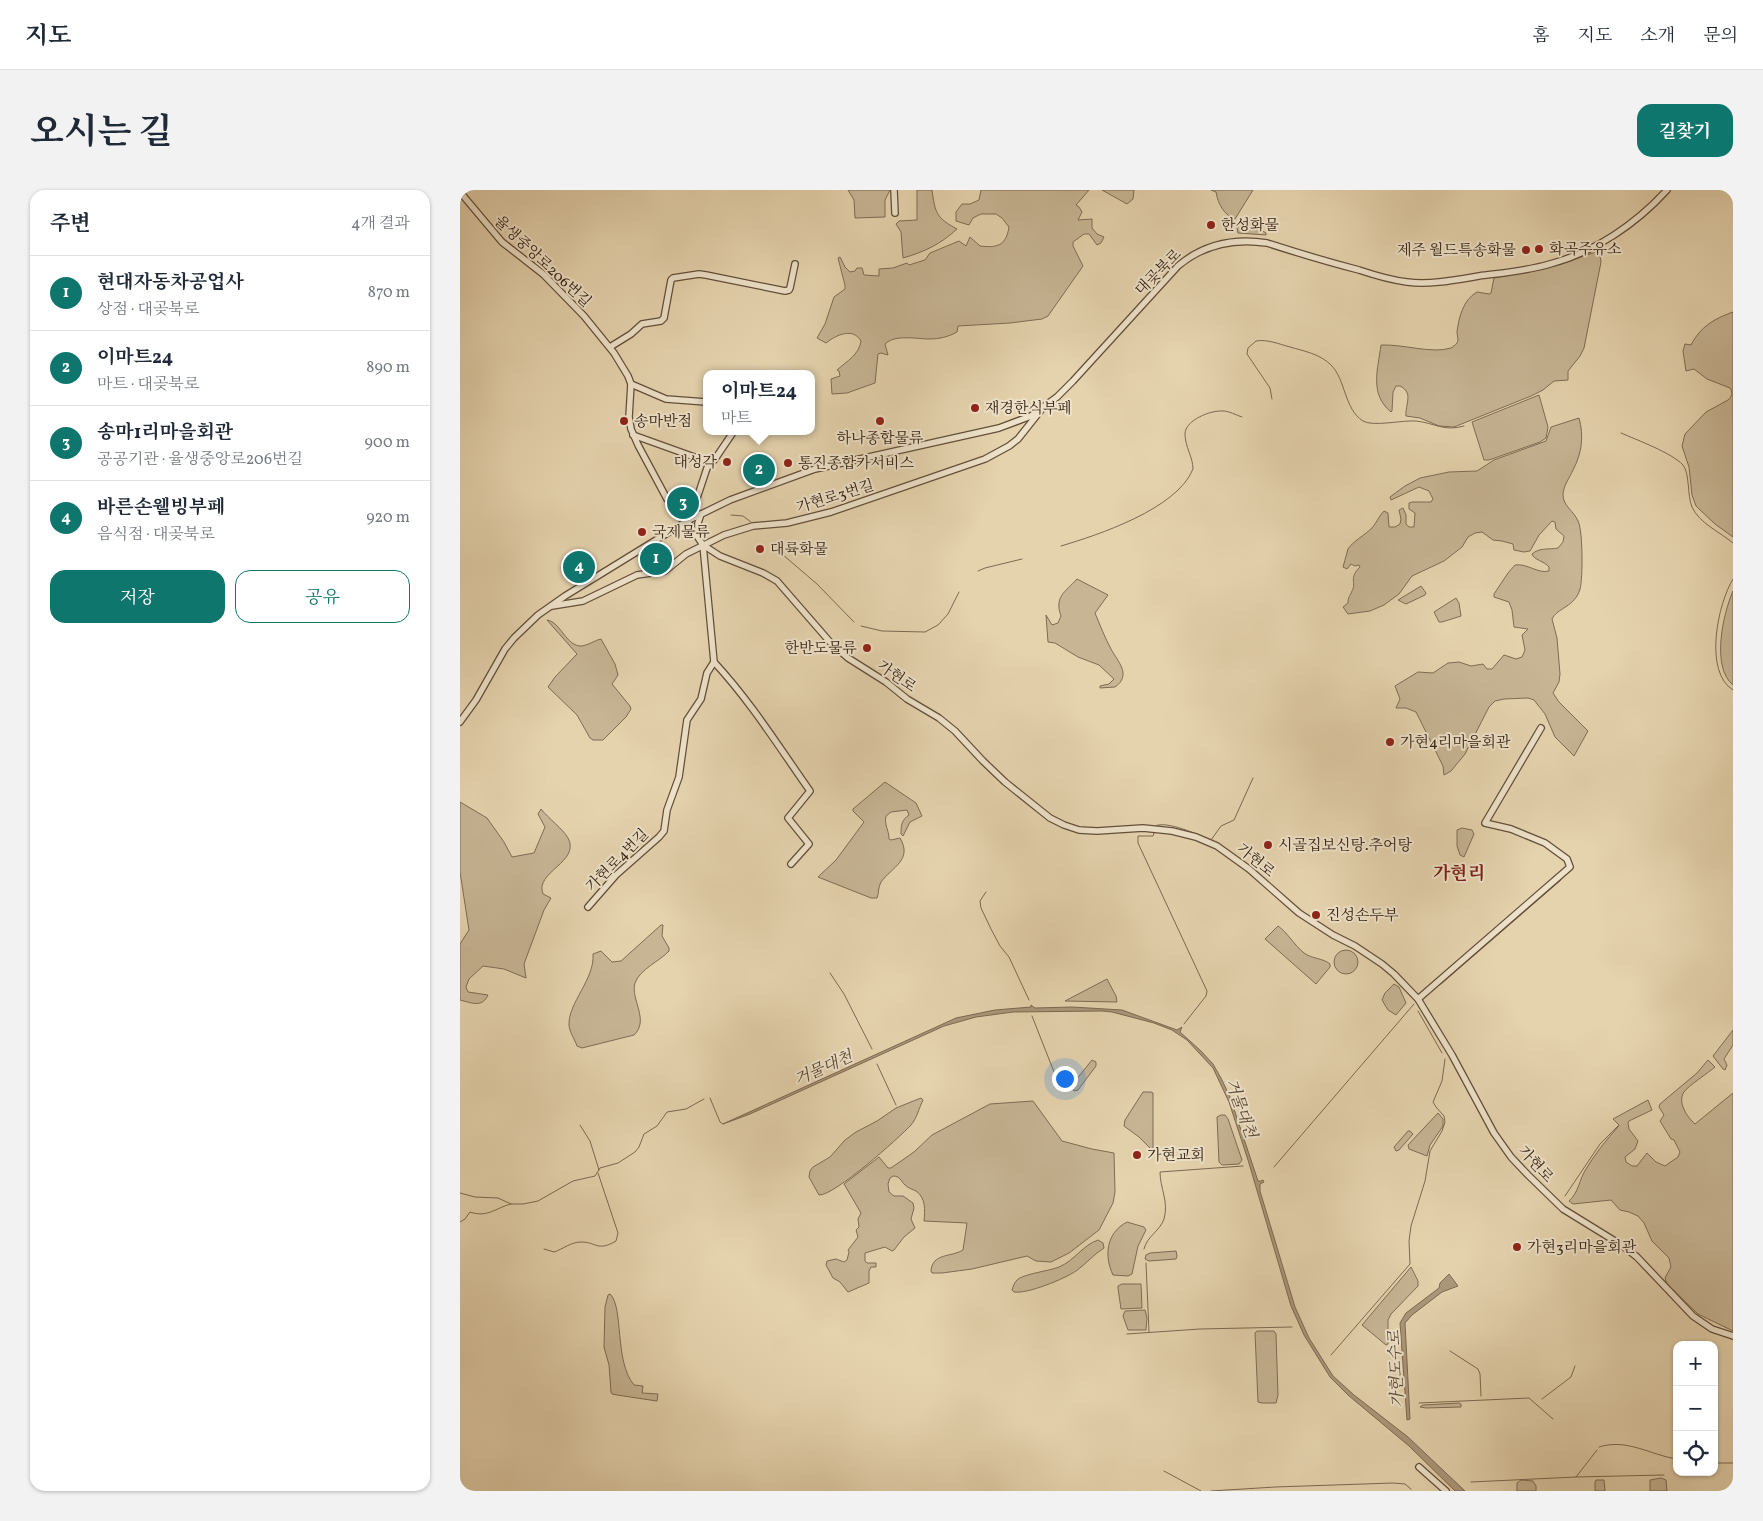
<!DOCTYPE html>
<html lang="ko">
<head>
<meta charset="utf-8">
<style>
  body { margin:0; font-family:Vollkorn,"Noto Serif KR",serif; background:#f2f2f3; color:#1f2937 }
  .controls { position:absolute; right:15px; bottom:15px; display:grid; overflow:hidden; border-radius:10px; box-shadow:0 1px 4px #0004 }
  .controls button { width:45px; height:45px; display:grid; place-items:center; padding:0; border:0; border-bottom:1px solid #e0e1e3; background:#fff; color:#1f2937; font:25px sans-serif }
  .you { position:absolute; left:604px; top:888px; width:18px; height:18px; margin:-12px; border:4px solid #fff; border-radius:50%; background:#1a73e8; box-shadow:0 0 0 8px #1a73e833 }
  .badge { display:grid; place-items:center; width:32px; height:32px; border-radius:50%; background:#0f766e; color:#fff; font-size:16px; font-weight:700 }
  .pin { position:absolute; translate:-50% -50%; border:2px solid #fff; box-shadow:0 1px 5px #0006 }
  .popup { position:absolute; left:243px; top:180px; width:112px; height:65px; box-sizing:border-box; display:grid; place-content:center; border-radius:10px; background:#fff; filter:drop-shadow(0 1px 4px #0005); font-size:16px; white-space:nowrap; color:#747a83 }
  .popup b { font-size:19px; color:#1f2937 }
  .popup::after { content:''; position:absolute; left:50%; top:100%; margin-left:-10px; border:10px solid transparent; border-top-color:#fff }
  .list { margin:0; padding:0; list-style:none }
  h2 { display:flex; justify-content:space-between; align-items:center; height:65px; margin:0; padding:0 20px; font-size:21px }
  h2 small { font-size:16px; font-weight:400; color:#747a83 }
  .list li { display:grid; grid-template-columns:32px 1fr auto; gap:15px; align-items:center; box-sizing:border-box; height:75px; padding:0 20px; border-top:1px solid #e0e1e3 }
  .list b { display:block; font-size:19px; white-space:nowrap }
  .list p { margin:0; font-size:16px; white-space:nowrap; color:#747a83 }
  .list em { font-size:16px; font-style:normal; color:#747a83 }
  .actions { display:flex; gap:10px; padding:15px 20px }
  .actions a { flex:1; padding:11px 0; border:1px solid #0f766e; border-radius:15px; text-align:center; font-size:18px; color:#0f766e }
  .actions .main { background:#0f766e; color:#fff }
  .icon { flex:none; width:28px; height:28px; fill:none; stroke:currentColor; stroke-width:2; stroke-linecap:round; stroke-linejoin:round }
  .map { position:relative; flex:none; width:1273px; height:1301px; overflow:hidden; border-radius:15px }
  header { display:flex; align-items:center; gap:30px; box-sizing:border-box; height:70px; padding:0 25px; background:#fff; border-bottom:1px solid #e0e1e3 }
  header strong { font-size:24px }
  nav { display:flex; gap:28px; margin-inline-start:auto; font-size:18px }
  .intro { display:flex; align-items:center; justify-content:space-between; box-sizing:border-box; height:120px; padding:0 30px }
  h1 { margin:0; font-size:35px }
  .button { padding:12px 22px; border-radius:15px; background:#0f766e; color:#fff; font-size:18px; font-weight:700 }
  main { display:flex; gap:30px; padding:0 30px }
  aside { flex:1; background:#fff; border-radius:15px; box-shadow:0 1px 4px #0004 }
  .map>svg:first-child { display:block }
  .green { fill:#c7b594; stroke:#7e6c54 }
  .water { fill:#aa977a; stroke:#7c6951 }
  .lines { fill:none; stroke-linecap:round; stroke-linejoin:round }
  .stream { stroke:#7c6951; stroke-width:1 }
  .minor-casing { stroke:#624f3a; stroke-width:8 }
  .minor { stroke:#eee2ca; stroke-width:5.5 }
  .poi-dot { fill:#8f2418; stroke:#eee2ca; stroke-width:2 }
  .labels { text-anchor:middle; stroke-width:4; stroke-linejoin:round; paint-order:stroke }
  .poi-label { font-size:15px; fill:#362314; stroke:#eee2ca; text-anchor:start }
  .street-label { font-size:15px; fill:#362314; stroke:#eee2ca }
  .water-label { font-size:16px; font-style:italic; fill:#594633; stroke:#eee2ca }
  .quarter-label { font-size:18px; font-weight:bold; fill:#7a1f14; stroke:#eee2ca }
</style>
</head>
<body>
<header>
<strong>지도</strong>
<nav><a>홈</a><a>지도</a><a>소개</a><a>문의</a></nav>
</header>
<div class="intro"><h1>오시는 길</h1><a class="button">길찾기</a></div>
<main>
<aside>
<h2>주변<small>4개 결과</small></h2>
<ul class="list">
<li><span class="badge">1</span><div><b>현대자동차공업사</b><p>상점 · 대곶북로</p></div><em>870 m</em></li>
<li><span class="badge">2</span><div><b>이마트24</b><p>마트 · 대곶북로</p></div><em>890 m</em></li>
<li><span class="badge">3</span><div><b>송마1리마을회관</b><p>공공기관 · 율생중앙로206번길</p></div><em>900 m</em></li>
<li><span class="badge">4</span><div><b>바른손웰빙부페</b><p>음식점 · 대곶북로</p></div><em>920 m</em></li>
</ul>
<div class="actions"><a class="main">저장</a><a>공유</a></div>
</aside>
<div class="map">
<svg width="1273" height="1301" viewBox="0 0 1273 1301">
  <rect width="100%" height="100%" fill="#e5d3ae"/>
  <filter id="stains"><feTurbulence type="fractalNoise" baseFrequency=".004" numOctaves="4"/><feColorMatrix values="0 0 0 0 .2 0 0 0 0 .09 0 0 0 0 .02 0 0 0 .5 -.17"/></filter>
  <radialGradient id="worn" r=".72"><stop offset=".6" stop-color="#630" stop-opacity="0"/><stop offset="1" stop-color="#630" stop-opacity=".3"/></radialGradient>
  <g class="green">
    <path d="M388 0H430L425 10V27L395 28 394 10Z"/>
    <path d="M457 0H472C475 22 476 28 497 39 481 54 464 62 443 68L441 42 436 34 439 31 457 30Z"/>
    <path d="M521 0H629L616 15 619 17 622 22 618 30 632 29V38L637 44 644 47 641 53 637 55 629 44H624L613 52V56L623 76 588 126 582 129 550 133 498 136 497 142C488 147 479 149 469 149 457 149 435 144 425 154L428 165 421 163 418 164 415 193 387 203 372 204 371 189 380 186 379 181 377 180C387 171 399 165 401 151 393 137 376 145 366 153L357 148 365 134 374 107 385 99V95L378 68 380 67 385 77 390 82 395 81 397 78H402L404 85 419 86V79L433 78 447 73 449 75 465 70 470 63 499 51 506 56 510 47 520 56C537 58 546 56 549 37L542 28 536 24H521L513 28 509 35 496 31V22L502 14H510L519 10Z"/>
    <path d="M642 0H674L673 9 667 14Z"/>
    <path d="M751 0H793L775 29C764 25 758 14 756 2Z"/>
    <path d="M782 28 806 43V45L778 43 777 37Z"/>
    <path d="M1136 62 1140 65 1141 72 1124 158 1120 166 1108 181V190L1094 191 1083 200 1071 206 994 237 979 236 960 228 946 226C945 214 954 203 940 196H936L933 202 932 221 931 222C909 204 918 179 921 155 943 154 972 164 991 158 993 157 995 155 997 153 999 150 997 145 997 142 999 127 1003 110 1017 102L1029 104 1031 103 1034 88 1087 78Z"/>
    <path d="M1273 122V347L1255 334 1236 316 1232 305 1229 277 1222 256 1225 244 1246 222 1268 210C1272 207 1273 202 1270 198L1247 189 1234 179 1226 181 1223 161 1225 154 1231 155C1241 136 1254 129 1273 122Z"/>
    <path d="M1079 205 1088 237 1086 248 1080 252 1029 270H1024L1012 232Z"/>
    <path d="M1119 228C1124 246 1122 263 1113 280 1110 287 1103 296 1103 305 1103 316 1114 321 1118 331 1123 340 1123 389 1120 399 1115 417 1097 418 1092 429L1097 448 1100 484 1099 492 1093 503 1099 512 1128 541 1114 566 1095 547 1085 524 1074 510 1068 508 1044 509 1035 511 1029 517 1005 564 991 581 984 585 983 576 956 522 946 518H936L940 509 935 496 958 482 973 483 988 473 999 472 1011 476 1023 474 1027 479H1032L1044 465 1056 469 1062 467 1065 460 1062 445 1068 439 1054 437 1052 420 1049 412 1034 407V404L1048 383 1055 375C1067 373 1078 384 1089 381V377C1084 371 1074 370 1072 364 1080 357 1089 360 1098 358L1103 352 1104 346 1096 339 1095 332 1092 331 1079 345 1070 361 1064 362 1054 360 1053 354 1042 351 1033 350 1022 342 1015 343 1008 347 1002 357 984 371 952 386 939 404 924 415 910 421 888 424 883 417 888 413C888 407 890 406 892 401 897 392 888 389 900 377L899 375 895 376 891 374 887 379 883 377 888 359C892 352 905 345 912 338 917 332 919 326 924 321L928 323 929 337H935L940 334 941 329 939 320 943 318 946 325V334L949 337H954L955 323 949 319V313L952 312H971L973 309 969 301 959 297 931 310 930 307 945 296 960 288 989 282 1017 281 1034 270 1086 251 1091 237Z"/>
    <path d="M617 389 648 405 635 423C640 435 645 448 651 459 658 472 672 485 655 497L640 498V496L649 494 654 489 639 475 618 467 595 453 588 452 586 425 592 435 598 433 601 426C594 407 605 402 617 389Z"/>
    <path d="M961 396 966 403 965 405 946 414 938 410Z"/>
    <path d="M1273 401V495C1251 477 1263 424 1273 401Z"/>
    <path d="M996 408 999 413 1001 426 982 432H979L974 422Z"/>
    <path d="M87 430C101 432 106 457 122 456 129 455 135 450 141 449L155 474 158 485 152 494 170 516 171 519 166 527 143 550H133L130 548 117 525 88 497 95 487 117 464Z"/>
    <path d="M425 592 456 613 462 626 450 632 443 646 441 644C441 634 442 630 449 625L447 620 431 622 426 626C424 635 429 640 429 649L431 650 440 648C453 670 432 677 421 692 418 697 419 703 417 708H411L358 687 376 670 404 632 393 621V619Z"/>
    <path d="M0 612 27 628 44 652 52 667 74 663 85 637 78 624 81 619C88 628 103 639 108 648 121 672 74 682 83 704L91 708 84 720 64 774 66 788 44 779 23 776 9 789 6 797 8 802 28 805C22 818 12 813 0 810V754L9 740 0 682Z"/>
    <path d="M1002 638 1012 640 1014 644 1004 667 1000 665 997 656V640Z"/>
    <path d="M201 735H203L202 746 209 758V761C200 771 180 779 175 793 170 809 190 830 174 845L122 858 117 856C115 850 109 841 109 835 108 813 135 789 133 764L141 761 152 772 161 771Z"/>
    <path d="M818 736C828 743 834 755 844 763 852 769 863 768 870 774V777L856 794 805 749Z"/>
    <circle cx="886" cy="772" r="12"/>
    <path d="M647 789 656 806 657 812 605 811Z"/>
    <path d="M934 794 939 797 946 813 936 825 928 820 922 810 925 803Z"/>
    <path d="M1273 840V855L1264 869 1267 875 1265 880 1263 879 1253 866Z"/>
    <path d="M632 870 636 872V876L618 900 614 901 611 896Z"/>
    <path d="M1248 870 1255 877C1248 883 1228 896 1224 902 1217 912 1227 927 1235 934L1273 903V1141L1238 1124 1207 1094 1205 1088 1211 1077 1209 1068 1192 1051 1184 1033 1178 1026 1169 1022 1160 1020 1151 1010 1113 1014 1109 1011C1119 1002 1119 990 1126 979 1135 964 1146 950 1158 937L1159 935 1153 929 1188 910 1192 920 1169 931 1168 933 1169 939 1178 951 1175 959 1165 967 1166 972 1172 976H1177L1187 963 1196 972 1205 976 1218 967 1220 962 1214 950 1211 949 1200 931 1204 925 1199 917 1200 914 1237 883Z"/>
    <path d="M683 902H691L693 903V961L679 947 664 936 665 930Z"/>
    <path d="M461 908 463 910C459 918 457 928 451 935 439 948 374 1006 359 1005L349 987 350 981 353 977 370 967 385 950 396 942 417 931 436 918Z"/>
    <path d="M573 911 602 951 632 959 654 963 655 1002 653 1013 639 1040 609 1063 591 1072 576 1071 567 1066 512 1079 482 1083H472L471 1081C472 1063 492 1067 503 1060L507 1033 464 1031C465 1020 466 1008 456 1001 452 999 448 998 445 995 441 991 440 986 433 986L430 988 428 994 429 1002 434 1006H443L453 1013 454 1018 451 1029 455 1038 444 1047 434 1060 432 1061 425 1057 405 1063V1071L407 1073H416V1077H411L409 1081V1093L388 1102 380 1092 373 1088 366 1075 367 1071 376 1069 384 1072 387 1070 389 1062 388 1060 398 1047 396 1040 399 1037 398 1029 401 1023 384 994 419 967 428 978H431L454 962 472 945 530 914Z"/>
    <path d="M978 923 983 929V936L970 955 967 966 949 959 948 955Z"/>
    <path d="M761 925H765L768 929 782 970 779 974 762 975 759 972 757 927Z"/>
    <path d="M948 941H950L953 944 939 960 936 961 934 957Z"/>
    <path d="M667 1032 684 1037 686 1040 678 1056 672 1084 668 1086 653 1085C644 1066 646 1043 667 1032Z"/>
    <path d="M638 1050 643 1053 644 1058C634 1064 626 1074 616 1081 604 1089 568 1104 554 1102L552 1100C553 1097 554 1093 557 1090 563 1084 589 1081 599 1077 614 1071 623 1055 638 1050Z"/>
    <path d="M716 1061 717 1066 716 1069 689 1071 685 1069 686 1065 690 1063Z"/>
    <path d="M951 1077 958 1091V1096L931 1124 928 1130V1154L926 1155 902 1135Z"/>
    <path d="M662 1094H681L682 1118 661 1119 658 1098V1096Z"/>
    <path d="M150 1104C164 1117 154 1171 174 1195L183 1196 182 1203 198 1204 197 1211 157 1205 152 1204 151 1202 149 1175 144 1157 145 1117 148 1105Z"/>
    <path d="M685 1120 687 1128 686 1140H668L663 1126 665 1121Z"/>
    <path d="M797 1141H814L816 1144 818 1205 816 1213H802L798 1212 795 1143Z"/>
    <path d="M999 1213 1001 1214V1217L966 1218 960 1217 963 1215Z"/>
    <path d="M1201 1288 1206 1290 1207 1301H1190V1290Z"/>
    <path d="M1061 1290 1073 1291 1076 1296V1301H1057V1293Z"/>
    <path d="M1136 1290H1144L1145 1301H1135V1292Z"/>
  </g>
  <g class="water">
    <path d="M571 815 575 818 612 817 662 820 717 840 722 837 720 842 741 861 753 874 761 888 770 907 798 991H801L803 990 804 992 800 994V1001L835 1117 849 1148 873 1186 894 1205 948 1247 1005 1301H995L949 1256 888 1205 870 1187 844 1145 831 1116 788 970 769 912 753 878 727 850 712 840 694 833 652 822 642 821 553 822 516 827 484 836 290 924 263 934 496 828 535 820 571 817Z"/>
    <path d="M989 1084 998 1096 982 1102 952 1125 945 1133 950 1229 947 1230 940 1133 946 1123 979 1098 980 1093Z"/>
  </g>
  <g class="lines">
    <g class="stream">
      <path d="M812 209 810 198 787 164 788 158 796 151C807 149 819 154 830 157 844 161 860 164 871 175 886 190 884 219 903 231 913 237 942 230 956 231 975 233 984 242 1004 236"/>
      <path d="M1161 243C1177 250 1212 263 1223 275 1230 284 1227 305 1232 317 1239 333 1260 342 1273 353"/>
      <path d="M271 325 283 326 291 332"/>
      <path d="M601 356C638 345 717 319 733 279 733 267 725 257 725 244 725 230 751 220 763 221 769 221 776 225 782 227"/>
      <path d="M315 358 357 394 394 432"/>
      <path d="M518 381 525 378 562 369"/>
      <path d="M1273 389C1258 413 1243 482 1273 500"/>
      <path d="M401 436 422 441 465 442 478 435 488 424 499 402"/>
      <path d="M695 636C707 630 738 645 751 650L761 636 774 630 793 588"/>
      <path d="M694 643 693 646H678V653L747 801 746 806 724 834"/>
      <path d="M526 702 520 711 521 718 531 739 540 756 549 767 569 810"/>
      <path d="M370 783 384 804 412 859"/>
      <path d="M981 794 1101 690"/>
      <path d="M958 821 982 863"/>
      <path d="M572 826 598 892"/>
      <path d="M417 874 436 915"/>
      <path d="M250 908 260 932 263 934"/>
      <path d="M120 935 130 951 139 980"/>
      <path d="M814 977 954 814"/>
      <path d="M0 1003 15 1007 38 1008 51 1014H63L78 1011 113 991 135 986 140 978 158 973 175 962 179 957 184 944 197 936 207 922 226 919 244 909"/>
      <path d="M1105 1006 1140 954 1158 936"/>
      <path d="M0 1032 5 1029 10 1022C28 1028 35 1018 51 1014"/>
      <path d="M84 1059 94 1062C103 1059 111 1052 121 1052 137 1052 137 1062 156 1051L158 1043 138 983"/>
      <path d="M684 1059C687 1046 700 1041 704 1029 709 1012 700 998 700 982L783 976"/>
      <path d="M686 1073 689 1142"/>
      <path d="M667 1144 740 1139 832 1137"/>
      <path d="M990 1161 1018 1179 1020 1184 1021 1206"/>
      <path d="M871 1165 950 1074 949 1051 951 1036 965 991 970 961 982 941 985 932 984 926 976 917 973 912 982 891 985 869"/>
      <path d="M1082 1209 1111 1187 1115 1176"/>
      <path d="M959 1213 1069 1208 1093 1229"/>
      <path d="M1139 1257C1167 1248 1190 1265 1217 1269"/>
      <path d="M1254 1273H1273"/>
      <path d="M704 1281 741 1301"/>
      <path d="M1116 1287 1204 1285"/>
      <path d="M1011 1292 1116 1287 1137 1260"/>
      <path d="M751 1301 815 1297 933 1293 945 1294 951 1299"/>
    </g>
    <g class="minor-casing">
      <g id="minor">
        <path d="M434 0 435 23"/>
        <path d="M0 2 42 52 83 84 124 126 154 163 168 186 171 194 169 227 171 239 178 255 207 309 227 331 243 355 260 366 303 383 317 391 370 452 388 468 426 492 447 509 479 528 495 541 523 571 545 592 590 628 604 635 619 640 637 641 683 638 712 641 736 647 757 656 789 679 839 723 873 745 895 756 922 774 934 784 958 809 992 865 1034 943 1051 967 1068 985 1103 1019 1163 1056 1177 1067 1233 1126 1252 1139 1273 1146"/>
        <path d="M150 157 171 144 182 134 201 131 204 128 211 90 213 88 239 84 246 85 325 101 329 100 330 98 335 74"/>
        <path d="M171 194 206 209 246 212"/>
        <path d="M173 245 251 273"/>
        <path d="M235 327 237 308 247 278 255 269 274 241"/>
        <path d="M215 339H223L235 345"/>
        <path d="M238 346V333L241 324"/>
        <path d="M92 416 123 411 177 385 205 381 226 364 264 345 293 336 327 333 371 322 525 269 549 256 558 249 581 220"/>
        <path d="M254 472C291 512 319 557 350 601L328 628 349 654 331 674"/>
        <path d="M0 532 16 510 45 459 54 448 78 425 105 406 227 331 270 310 355 279 539 238 571 226 597 207 613 191 718 76C744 54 774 48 807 53 838 63 868 72 899 80 914 85 930 90 947 92 970 95 995 90 1019 86 1042 83 1067 81 1090 74 1135 62 1176 34 1207 0"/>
        <path d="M128 717 156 685 199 647 204 641 207 620 219 587 227 530 241 509 247 483 254 472 243 355"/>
        <path d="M958 809 1110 677 1107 669 1085 653 1051 639 1025 633 1081 538"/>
        <path d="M959 1277 986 1301"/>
      </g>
    </g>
    <use href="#minor" class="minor"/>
  </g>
  <g class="poi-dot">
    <circle cx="751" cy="35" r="5"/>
    <circle cx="1079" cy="59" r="5"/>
    <circle cx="1066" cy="60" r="5"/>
    <circle cx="515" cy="218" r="5"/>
    <circle cx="164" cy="231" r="5"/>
    <circle cx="420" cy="231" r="5"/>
    <circle cx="267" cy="272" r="5"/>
    <circle cx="328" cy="273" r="5"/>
    <circle cx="182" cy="342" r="5"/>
    <circle cx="300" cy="359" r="5"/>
    <circle cx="407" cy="458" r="5"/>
    <circle cx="930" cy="552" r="5"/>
    <circle cx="808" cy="655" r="5"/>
    <circle cx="856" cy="725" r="5"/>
    <circle cx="677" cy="965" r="5"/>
    <circle cx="1057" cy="1057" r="5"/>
  </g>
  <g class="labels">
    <g class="poi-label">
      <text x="761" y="40">한성화물</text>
      <text x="1089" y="64">화곡주유소</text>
      <text x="1056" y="65" text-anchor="end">제주 월드특송화물</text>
      <text x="525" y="223">재경한식부페</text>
      <text x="174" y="236">송마반점</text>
      <text x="420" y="253" text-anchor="middle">하나종합물류</text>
      <text x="257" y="277" text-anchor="end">대성각</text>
      <text x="338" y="278">통진종합카서비스</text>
      <text x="192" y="347">국제물류</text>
      <text x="310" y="364">대륙화물</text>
      <text x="397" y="463" text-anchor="end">한반도물류</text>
      <text x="940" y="557">가현4리마을회관</text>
      <text x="818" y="660">시골집보신탕.추어탕</text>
      <text x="866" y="730">진성손두부</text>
      <text x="687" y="970">가현교회</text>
      <text x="1067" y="1062">가현3리마을회관</text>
    </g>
    <g class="street-label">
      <text transform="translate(83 71) rotate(43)" y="5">율생중앙로206번길</text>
      <text transform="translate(698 82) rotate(-45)" y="5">대곶북로</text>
      <text transform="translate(375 306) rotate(-17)" y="5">가현로3번길</text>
      <text transform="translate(437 486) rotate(35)" y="5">가현로</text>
      <text transform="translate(157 670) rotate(-45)" y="5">가현로4번길</text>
      <text transform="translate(796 670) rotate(39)" y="5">가현로</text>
      <text transform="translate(1076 974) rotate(47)" y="5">가현로</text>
    </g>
    <g class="water-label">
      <text transform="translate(363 877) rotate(-24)" y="6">거물대천</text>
      <text transform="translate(782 918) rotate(70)" y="6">거물대천</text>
      <text transform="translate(935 1179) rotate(-93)" y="6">가현도수로</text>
    </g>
    <g class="quarter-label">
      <text x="999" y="689">가현리</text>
    </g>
  </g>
  <rect width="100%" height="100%" filter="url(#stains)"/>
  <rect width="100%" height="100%" fill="url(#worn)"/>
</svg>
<div class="controls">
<button>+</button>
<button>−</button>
<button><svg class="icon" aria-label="locate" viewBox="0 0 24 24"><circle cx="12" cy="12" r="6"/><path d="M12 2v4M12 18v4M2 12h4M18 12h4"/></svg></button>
</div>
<div class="you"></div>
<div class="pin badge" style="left:196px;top:369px">1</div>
<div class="pin badge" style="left:299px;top:280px">2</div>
<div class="popup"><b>이마트24</b>마트</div>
<div class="pin badge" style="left:223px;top:313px">3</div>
<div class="pin badge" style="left:119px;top:377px">4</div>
</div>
</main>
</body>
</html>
